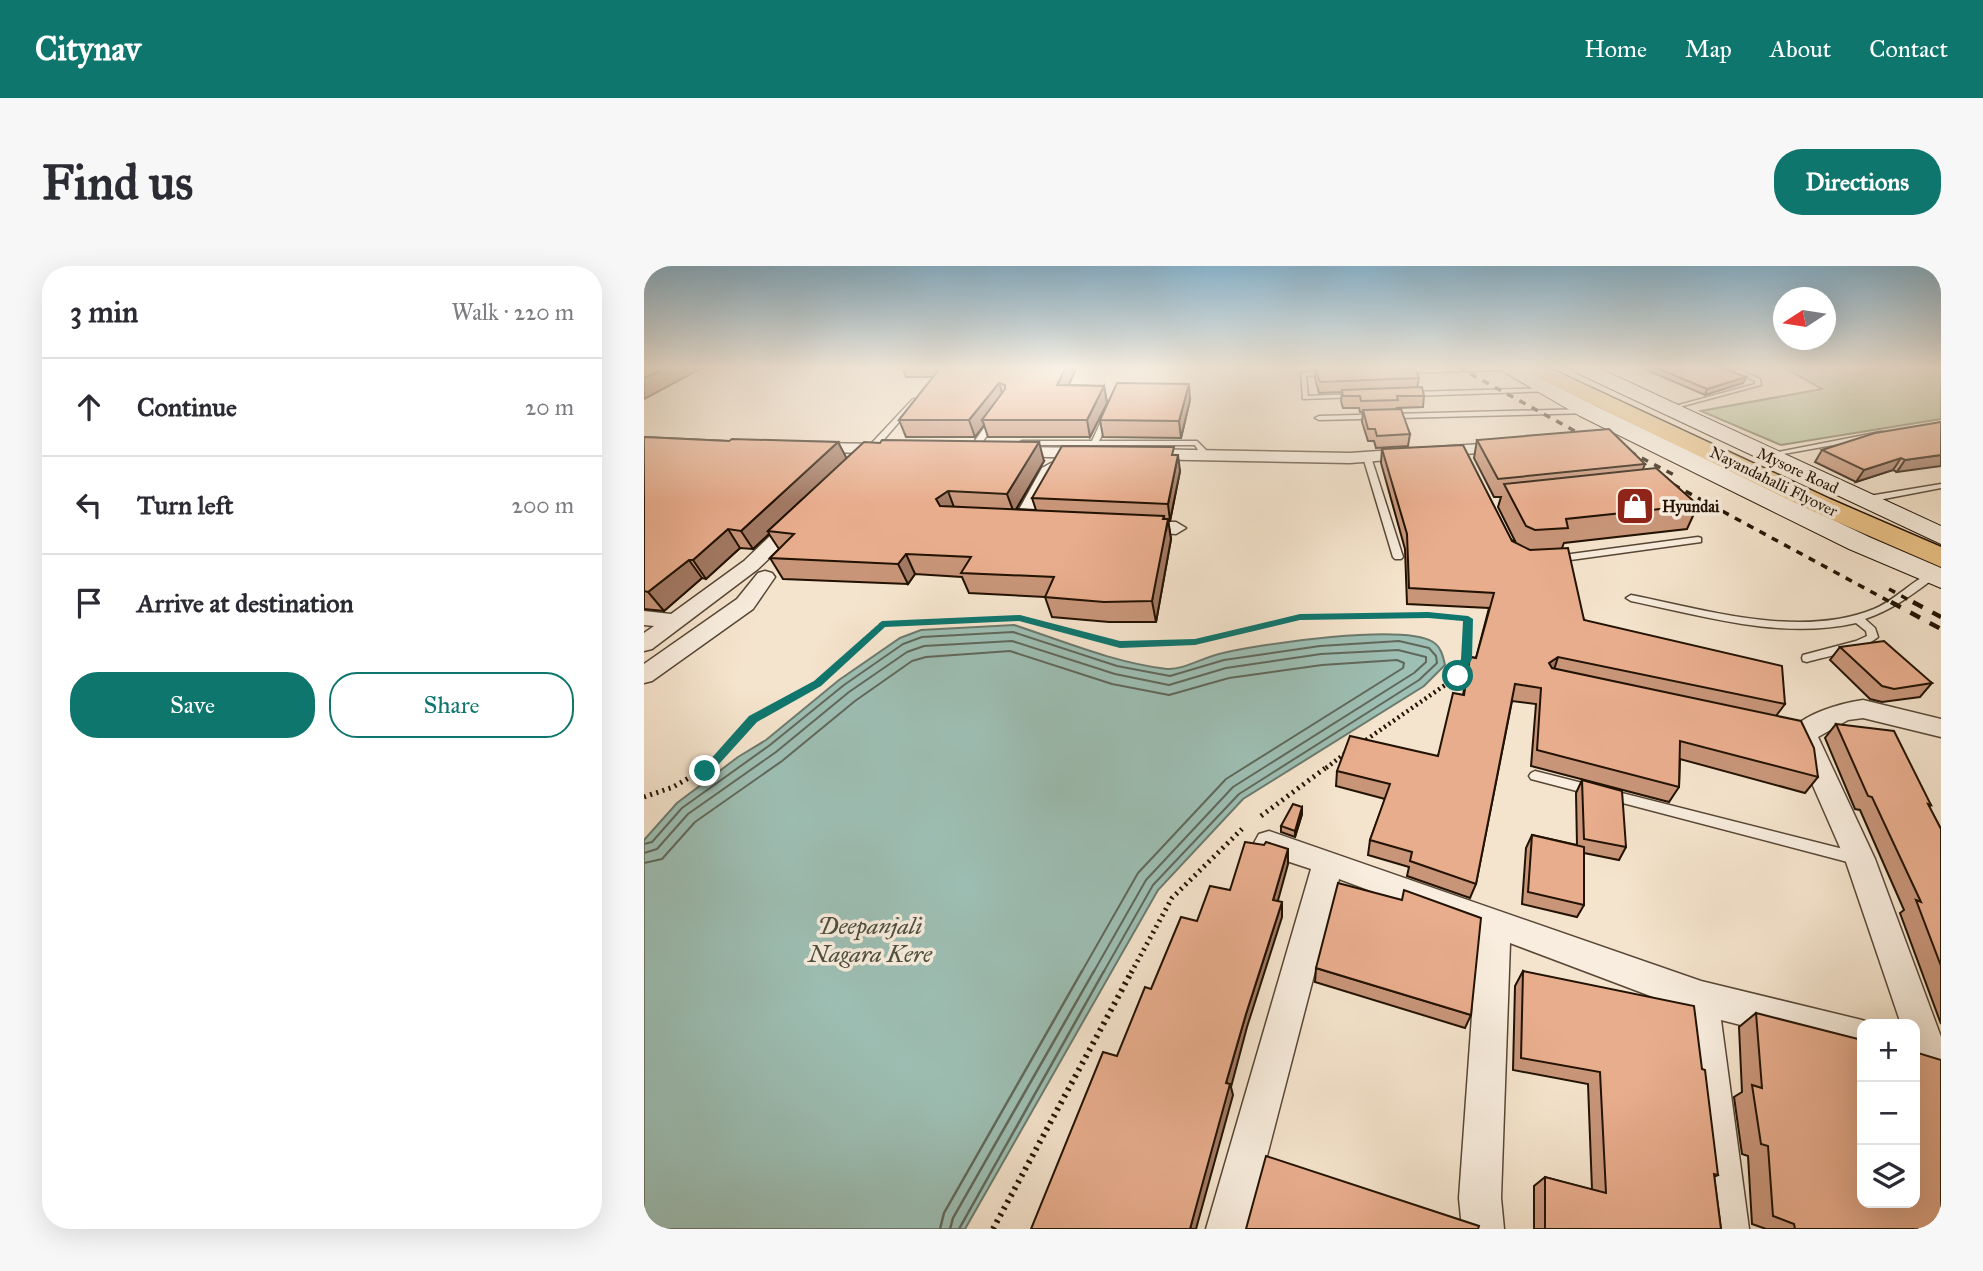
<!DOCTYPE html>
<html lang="en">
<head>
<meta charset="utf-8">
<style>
  body { margin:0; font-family:"IM FELL Great Primer",serif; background:#f7f7f7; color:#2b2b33 }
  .controls { position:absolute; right:21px; bottom:21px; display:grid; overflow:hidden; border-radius:14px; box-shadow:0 7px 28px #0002 }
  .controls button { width:63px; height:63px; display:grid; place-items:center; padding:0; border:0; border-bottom:2px solid #e1e1e2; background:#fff; color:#2b2b33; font:35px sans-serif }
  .compass { position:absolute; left:1129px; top:21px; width:63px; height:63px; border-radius:50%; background:#fff; box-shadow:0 7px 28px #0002; rotate:258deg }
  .stop { position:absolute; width:21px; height:21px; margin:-16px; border:5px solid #0f766e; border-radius:50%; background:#fff }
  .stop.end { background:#0f766e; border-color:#fff; box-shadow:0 2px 7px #0008 }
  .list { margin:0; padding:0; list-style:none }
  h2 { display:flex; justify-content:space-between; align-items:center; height:91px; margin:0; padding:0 28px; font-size:30px }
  h2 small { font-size:23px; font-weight:400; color:#7c7c81 }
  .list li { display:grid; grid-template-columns:46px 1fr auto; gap:21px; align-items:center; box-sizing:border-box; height:98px; padding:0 28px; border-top:2px solid #e1e1e2 }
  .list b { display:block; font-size:26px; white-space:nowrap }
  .list em { font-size:23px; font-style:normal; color:#7c7c81 }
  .actions { display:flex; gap:14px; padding:21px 28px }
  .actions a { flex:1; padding:16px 0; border:2px solid #0f766e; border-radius:28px; text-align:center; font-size:24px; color:#0f766e }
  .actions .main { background:#0f766e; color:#fff }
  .icon { flex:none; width:38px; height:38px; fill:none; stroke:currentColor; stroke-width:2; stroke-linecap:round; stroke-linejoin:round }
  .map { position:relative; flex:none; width:1297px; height:963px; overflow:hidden; border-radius:28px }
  header { display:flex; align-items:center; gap:42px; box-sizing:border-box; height:98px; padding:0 35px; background:#0f766e; color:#fff }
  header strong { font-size:33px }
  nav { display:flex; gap:38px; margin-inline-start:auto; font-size:24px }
  .intro { display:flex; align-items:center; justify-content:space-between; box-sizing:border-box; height:168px; padding:0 42px }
  h1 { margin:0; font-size:49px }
  .button { padding:18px 32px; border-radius:28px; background:#0f766e; color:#fff; font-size:24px; font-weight:700 }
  main { display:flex; gap:42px; padding:0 42px }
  aside { flex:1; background:#fff; border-radius:28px; box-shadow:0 7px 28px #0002 }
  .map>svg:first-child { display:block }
  .green { fill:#b7c59c; stroke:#6c6c4f; stroke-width:2 }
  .water { fill:#9dbfb4; stroke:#6c7a6d; stroke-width:2 }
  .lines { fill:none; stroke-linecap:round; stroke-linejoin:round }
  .shore-far1 { stroke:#60685b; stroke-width:2 }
  .shore { stroke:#60685b; stroke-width:2.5 }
  .lane-casing { stroke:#574635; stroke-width:3 }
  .street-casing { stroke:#574635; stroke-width:3 }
  .secondary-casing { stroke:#221202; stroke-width:2 }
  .highway-casing { stroke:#221202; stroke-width:3 }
  .path-far2 { stroke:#221202; stroke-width:4.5; stroke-dasharray:2 3.5; stroke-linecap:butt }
  .path-far1 { stroke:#221202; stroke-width:5; stroke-dasharray:2 4.5; stroke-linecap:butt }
  .path { stroke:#221202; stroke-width:6; stroke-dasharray:2.5 5; stroke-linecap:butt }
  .lane { fill:#f8edde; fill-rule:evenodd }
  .street { fill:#f8edde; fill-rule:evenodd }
  .secondary { fill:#f8edde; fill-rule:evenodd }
  .highway { fill:#eac286; fill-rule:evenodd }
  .rail-far1 { stroke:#221202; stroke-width:3.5; stroke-dasharray:7 7; stroke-linecap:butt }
  .rail { stroke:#221202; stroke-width:4.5; stroke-dasharray:11 11; stroke-linecap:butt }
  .wall { fill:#c89579; stroke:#221202; stroke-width:2 }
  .shaded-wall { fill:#a27963; stroke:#221202; stroke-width:2 }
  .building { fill:#e8ad8d; stroke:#221202; stroke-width:2 }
  .route { fill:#0f766e }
  .labels { text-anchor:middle; stroke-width:7; stroke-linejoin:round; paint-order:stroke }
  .far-street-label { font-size:16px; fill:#221202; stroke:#f8edde }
  .far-poi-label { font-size:16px; font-weight:bold; fill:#221202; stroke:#f8edde; text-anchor:start }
  .near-water-label { font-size:24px; font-style:italic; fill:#4d4f40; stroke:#f8edde }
</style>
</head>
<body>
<header>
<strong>Citynav</strong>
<nav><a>Home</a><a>Map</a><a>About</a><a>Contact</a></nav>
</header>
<div class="intro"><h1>Find us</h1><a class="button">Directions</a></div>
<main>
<aside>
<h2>3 min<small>Walk · 220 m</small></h2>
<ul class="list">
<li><svg class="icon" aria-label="ahead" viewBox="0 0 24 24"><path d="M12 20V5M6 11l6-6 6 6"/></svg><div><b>Continue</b></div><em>20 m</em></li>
<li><svg class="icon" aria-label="left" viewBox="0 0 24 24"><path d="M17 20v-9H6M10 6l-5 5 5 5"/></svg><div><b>Turn left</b></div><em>200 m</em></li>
<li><svg class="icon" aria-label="arrive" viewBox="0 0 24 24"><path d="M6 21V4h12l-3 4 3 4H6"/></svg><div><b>Arrive at destination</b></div></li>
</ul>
<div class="actions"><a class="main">Save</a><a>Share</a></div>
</aside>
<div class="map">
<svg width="1297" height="963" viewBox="0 0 1297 963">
  <rect width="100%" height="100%" fill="#f5e4cd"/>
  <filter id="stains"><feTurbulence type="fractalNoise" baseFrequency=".00286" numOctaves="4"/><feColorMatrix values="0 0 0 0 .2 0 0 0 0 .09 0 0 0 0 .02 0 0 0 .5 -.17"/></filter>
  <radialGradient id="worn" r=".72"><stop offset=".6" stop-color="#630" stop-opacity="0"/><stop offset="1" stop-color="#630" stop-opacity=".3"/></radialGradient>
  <path class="green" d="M1139 101H1297V153L1137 179 1057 145 1178 123Z"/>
  <path class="water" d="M370 359C419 375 471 397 523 403 540 404 562 390 579 387 617 378 759 357 789 376 797 381 799 390 801 399L780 420 599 533 514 624 321 963H0V574L33 537 94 491 122 474 195 414 256 372 277 364Z"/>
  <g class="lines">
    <g class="shore-far1">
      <path d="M0 578 8 576 38 542 126 479 200 419 259 378 278 371 369 366 473 400 526 410 580 394 676 380 755 375 785 382 792 390 793 397 775 414 595 528 509 619 459 707"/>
      <path d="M0 587 13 583 44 548 132 486 205 426 263 386 280 380 368 375 471 408 525 419 582 402 677 388 754 384 782 391V396L770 407 589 521 502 614 449 707"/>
      <path d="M0 597 18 593 51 556 138 495 211 435 268 395 282 391 366 385 468 418 525 429 585 412 678 399 753 394 760 397 759 402 582 513 494 607 437 707"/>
    </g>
    <g class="shore">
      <path d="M296 963 300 947 438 705"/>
      <path d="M306 963 309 952 450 705"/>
      <path d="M315 963 460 705"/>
    </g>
    <g class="lane-casing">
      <g id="lane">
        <path d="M826 101 865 102 862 104 758 107 755 105 758 103Z"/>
        <path d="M1081 101H1090L1116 113 1117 119 1024 144V142L1111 118V115Z"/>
        <path d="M688 105 690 106V108L662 110 664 130 712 128 714 129V131L659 133 657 107Z"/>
        <path d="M905 122 908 124 907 125 766 130 763 128 766 126Z"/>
        <path d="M269 133 274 134 230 185H224V181Z"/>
        <path d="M943 143H946V147L675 154 671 152 675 150Z"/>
        <path d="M465 145 469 147 455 175H553L562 184 558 191H555L551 189 554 184 551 179H378L374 177 378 175H448L461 147Z"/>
        <path d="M347 152 354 154 337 178H331L330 176Z"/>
        <path d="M1236 166H1239V170L1123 191 1119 189Z"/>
        <path d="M720 189 727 191 759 291 757 293H751L749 291 719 191Z"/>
        <path d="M1297 218V222L1219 237 1215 234 1219 231Z"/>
        <path d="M1054 271 1057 272V276L912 296 907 293 912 290Z"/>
        <path d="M1289 306 1294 309 1292 311C1269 328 1248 344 1221 353L1231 362 1234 371C1219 384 1184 390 1163 396L1159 395 1158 392 1159 389 1212 375 1223 370 1222 365 1212 357C1138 374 1059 350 987 335L982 332 987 329C1062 344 1157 373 1230 343 1252 334 1268 314 1289 306Z"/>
        <path d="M891 505 1215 587 1220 589 1222 593 1220 597 1215 599 887 513 885 510 887 507Z"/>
      </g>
    </g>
    <g class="street-casing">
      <g id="street">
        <path d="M866 176 872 178 874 181 872 184 706 197 496 193 488 188 496 183 706 187Z"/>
        <path d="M163 177 247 178 255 183 247 188 157 185 155 182Z"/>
        <path d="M363 181 450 182 458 187 450 192 357 190 355 186 357 182Z"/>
        <path d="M407 197 416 202 386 256 377 262 370 260 368 256 398 202Z"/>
        <path d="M156 246 163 248 165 252 163 256 114 303 8 383 0 385V367L10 360 0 359V345L27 348 100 295 149 248Z"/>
        <path d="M491 255 532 256 542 262 532 268 484 265 482 261Z"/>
        <path d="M121 305 128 307 131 311 109 343 8 415 0 417V398L93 333 114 307Z"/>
        <path d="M1219 434 1297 453V471L1219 452 1204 454 1174 471 1231 593 1297 771V840L1284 834C1271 804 1271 790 1271 758H1257L1201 593 1146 467C1157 448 1198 437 1219 434Z"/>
        <path d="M625 565 1057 715 1218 754 1228 758H1218V790L1077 754 1105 963H1063L1041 743 866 677 857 932 860 963H818L815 932 834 665 695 613 604 963H562L667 603 615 586 610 577 615 568Z"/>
      </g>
    </g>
    <g class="secondary-casing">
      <g id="secondary">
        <path d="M851 101H876L952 140 1225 271 1297 302V322L1205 283 936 150Z"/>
        <path d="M926 101H952L1297 260V278L929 105Z"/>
      </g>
    </g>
    <g class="highway-casing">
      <path id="highway" d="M877 101H903L1186 233 1297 281V301L1168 245 880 105Z"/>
    </g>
    <g class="path-far2">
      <path d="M64 502 109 453 174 417 238 358 376 352 476 379 551 376 656 351 784 349 824 353 823 393 814 410 719 476"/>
      <path d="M682 502 703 486"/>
    </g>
    <g class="path-far1">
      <path d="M0 531 29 521 66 500"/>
      <path d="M617 550 684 500"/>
      <path d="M487 707 528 632 598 563"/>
    </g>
    <path class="path" d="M349 963 488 705"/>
    <use href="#lane" class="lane"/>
    <use href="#street" class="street"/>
    <use href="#secondary" class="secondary"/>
    <use href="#highway" class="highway"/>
    <g class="rail-far1">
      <path d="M814 101 949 175"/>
      <path d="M973 179 1032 210"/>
      <path d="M1017 212 1250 338"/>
      <path d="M1245 323 1272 338"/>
    </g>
    <g class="rail">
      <path d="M1247 336 1297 363"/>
      <path d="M1269 336 1297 351"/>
    </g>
  </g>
  <g class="wall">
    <path d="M0 101H138L56 103Z"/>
    <path d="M258 101H433L424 119 460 120 463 137 446 171H344L340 159 331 171H262L255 154 289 111H262Z"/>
    <path d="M667 101H746L747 103 775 112 773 122 780 130 779 141 753 142 766 168 764 180 732 182 730 175H724L718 156 719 146H716L715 142H699L697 135 698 126 675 127 671 112V103H667Z"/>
    <path d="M998 101H1076L1102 111 1099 117 1061 129 998 102Z"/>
    <path d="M546 134 537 172 459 171 456 154Z"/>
    <path d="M1297 156 1253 206 1249 204 1212 216 1171 196 1178 184Z"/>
    <path d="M0 171 85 175 194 176 202 193 400 195 372 243 392 244 388 232 531 189 536 205 526 255H524L527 273 512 356H465L408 351 401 331 325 327 318 311 271 308 264 318 139 313 126 292 135 283 125 268 109 283 96 282 62 313 58 312 20 345 0 343Z"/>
    <path d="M833 174 1001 198 999 203 1054 239 1043 263 920 277 918 282 940 354 1141 438 1132 450 1174 511 1161 527 1036 493 1035 521 1025 536 887 500 892 438 868 435 832 618 826 632 763 610 765 601 724 589 726 574 741 533 692 520 693 505 794 490 819 429 826 391 832 392 845 342 763 338 761 283 737 197 738 183 872 277 854 241 857 231H850L830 192Z"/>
    <path d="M1196 381 1288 417 1276 431 1238 436 1226 433 1186 394Z"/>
    <path d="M1192 458 1287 539 1285 541 1297 563V758L1256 647 1260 644 1216 544 1211 543 1181 472Z"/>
    <path d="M938 514 982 581 975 594 940 587V639L933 651 878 638 882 582 888 569 933 579 932 527Z"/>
    <path d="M658 541V548L651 571 637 566V560Z"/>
    <path d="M672 702 827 749 821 762 671 716Z"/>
    <path d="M879 705 1074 909 1070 911 1077 963H890V920L901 911 948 924 944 818 869 804 871 720Z"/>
    <path d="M1112 747 1297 963H1122L1108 958 1104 890 1098 888 1090 831 1098 826 1095 761Z"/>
  </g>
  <g class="shaded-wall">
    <path d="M23 101H55L56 103 0 133V112Z"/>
    <path d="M422 101H433L417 136 413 119Z"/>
    <path d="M1102 111 1099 117 1061 129 1063 123Z"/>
    <path d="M355 117 360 134 338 154 340 159 331 171 325 154Z"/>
    <path d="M545 118 546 134 537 172 535 155Z"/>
    <path d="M460 120 463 137 446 171 443 154Z"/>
    <path d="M194 176 203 193 124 265 125 268 109 283 97 265Z"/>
    <path d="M395 176 400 195 370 247 363 228Z"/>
    <path d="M534 189 536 205 526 255 524 238Z"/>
    <path d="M1297 189V200L1253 206 1261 194Z"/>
    <path d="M1257 192 1249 204 1212 216 1220 204Z"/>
    <path d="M304 225 311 244 299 252 292 233Z"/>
    <path d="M520 250 522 265 524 253 527 273 512 356 508 335Z"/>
    <path d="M84 263 96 282 62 313 49 294Z"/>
    <path d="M262 288 271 308 264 318 254 298Z"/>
    <path d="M45 294 58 312 20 345 4 326Z"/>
    <path d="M914 391 909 407 905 397Z"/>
    <path d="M658 541V548L651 571V565Z"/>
    <path d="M644 583V598L630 649 629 634Z"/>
    <path d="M638 636V651L603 761 587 821 589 829 552 963H546L582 817 602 748Z"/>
  </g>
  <g class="building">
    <path d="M0 101H23L0 112Z"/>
    <path d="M297 101H422L413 119 460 120 443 154H338L361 123V119L355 117 325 154H255Z"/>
    <path d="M671 101H746L747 103 771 102 775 112 676 116Z"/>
    <path d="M1010 101H1076L1102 111 1063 123Z"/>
    <path d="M473 117 545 118 535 155 456 154Z"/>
    <path d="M778 121 780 130H753L754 134 717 135 716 130H699L698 124Z"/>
    <path d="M757 143 766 168 733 170 731 163H724L719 144Z"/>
    <path d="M1297 156V189L1261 194 1257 192 1220 204 1178 184 1231 167Z"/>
    <path d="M965 163 1001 198 854 213 833 174Z"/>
    <path d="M0 171 85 175 88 173 194 176 97 265 84 263 49 294H45L4 326 0 325Z"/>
    <path d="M238 174 395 176 363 228 304 225 292 233 296 240 520 250 519 253H524L508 335 460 336 401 331 410 311 317 307 327 291 262 288 254 298 126 292 150 268 124 265 220 176 236 177Z"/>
    <path d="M819 179 868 275 886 284 924 282 940 354 1138 400 1141 438 914 391 905 397 908 402 1157 455 1170 482 1174 511 1036 475 1035 521 893 484 897 422 871 418 832 618 766 595 768 586 726 574 746 518 693 505 706 470 794 490 809 427 820 429 826 391 832 392 850 327 765 322 763 268 738 183Z"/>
    <path d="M418 180 530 181 528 189H534L524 238 388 232Z"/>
    <path d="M1012 202 1054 239 922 253 924 262 891 264 882 260 860 218Z"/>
    <path d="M1240 375 1288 417 1250 423 1238 420 1196 381Z"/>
    <path d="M1192 458 1250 465 1287 539 1284 538 1297 563V700L1272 634 1277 636 1228 531 1224 530Z"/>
    <path d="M938 514 978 525 982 581 940 573Z"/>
    <path d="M649 538 658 541 651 565 637 560Z"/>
    <path d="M888 569 940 581V639L884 626Z"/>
    <path d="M601 576 620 579 622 576 644 583 629 634 638 636 602 748 582 817 586 818 546 963H387L459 786 473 790 501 721 507 723 537 651 553 655 566 620 586 624Z"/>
    <path d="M694 617 758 634 760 624 837 652 827 749 672 702Z"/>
    <path d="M879 705 1050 740 1058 803 1061 804 1074 909 1070 908 1077 963H901V911L962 927 956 806 877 792Z"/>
    <path d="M1112 747 1218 774V937H1271V786L1297 794V963H1151L1150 958 1129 950 1124 880 1117 878 1108 819 1118 822Z"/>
    <path d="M622 890 835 960 834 963H602Z"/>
  </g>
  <linearGradient id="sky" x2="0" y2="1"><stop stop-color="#8ab8d3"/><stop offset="0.43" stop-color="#faf3e8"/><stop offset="1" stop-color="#faf3e8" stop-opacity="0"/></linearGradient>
  <rect width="1297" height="236" fill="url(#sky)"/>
  <path class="route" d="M784 346 824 350 829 353 828 393 817 412 808 410 817 393 819 355 784 352 656 354 551 379 476 382 375 355 241 361 177 420 113 456 66 508H57L56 505 105 450 170 415 238 355 376 349 476 375 551 373 656 348Z"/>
  <defs>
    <g id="shop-square" transform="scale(2.0125)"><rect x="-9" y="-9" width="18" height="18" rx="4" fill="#8f2418" stroke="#f8edde"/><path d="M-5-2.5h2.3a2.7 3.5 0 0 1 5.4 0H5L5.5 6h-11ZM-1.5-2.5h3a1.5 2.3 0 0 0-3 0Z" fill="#fff"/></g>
  </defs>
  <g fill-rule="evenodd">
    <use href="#shop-square" x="991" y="240"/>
  </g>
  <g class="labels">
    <g class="far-street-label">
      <text transform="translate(1154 204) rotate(25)" y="6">Mysore Road</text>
      <text transform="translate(1130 215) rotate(26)" y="6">Nayandahalli Flyover</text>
    </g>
    <g class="far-poi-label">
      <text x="1018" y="246">Hyundai</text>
    </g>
    <g class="near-water-label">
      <text x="226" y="668">Deepanjali<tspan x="226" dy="28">Nagara Kere</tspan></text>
    </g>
  </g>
  <rect width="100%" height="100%" filter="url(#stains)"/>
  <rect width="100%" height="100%" fill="url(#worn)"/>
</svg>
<div class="controls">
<button>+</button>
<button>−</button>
<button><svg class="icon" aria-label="layers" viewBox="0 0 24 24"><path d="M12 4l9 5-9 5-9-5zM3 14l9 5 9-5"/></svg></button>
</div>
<svg class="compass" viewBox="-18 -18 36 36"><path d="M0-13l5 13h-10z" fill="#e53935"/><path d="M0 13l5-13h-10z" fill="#7c7c81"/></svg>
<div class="stop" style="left:814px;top:410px"></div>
<div class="stop end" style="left:61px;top:505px"></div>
</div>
</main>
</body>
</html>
